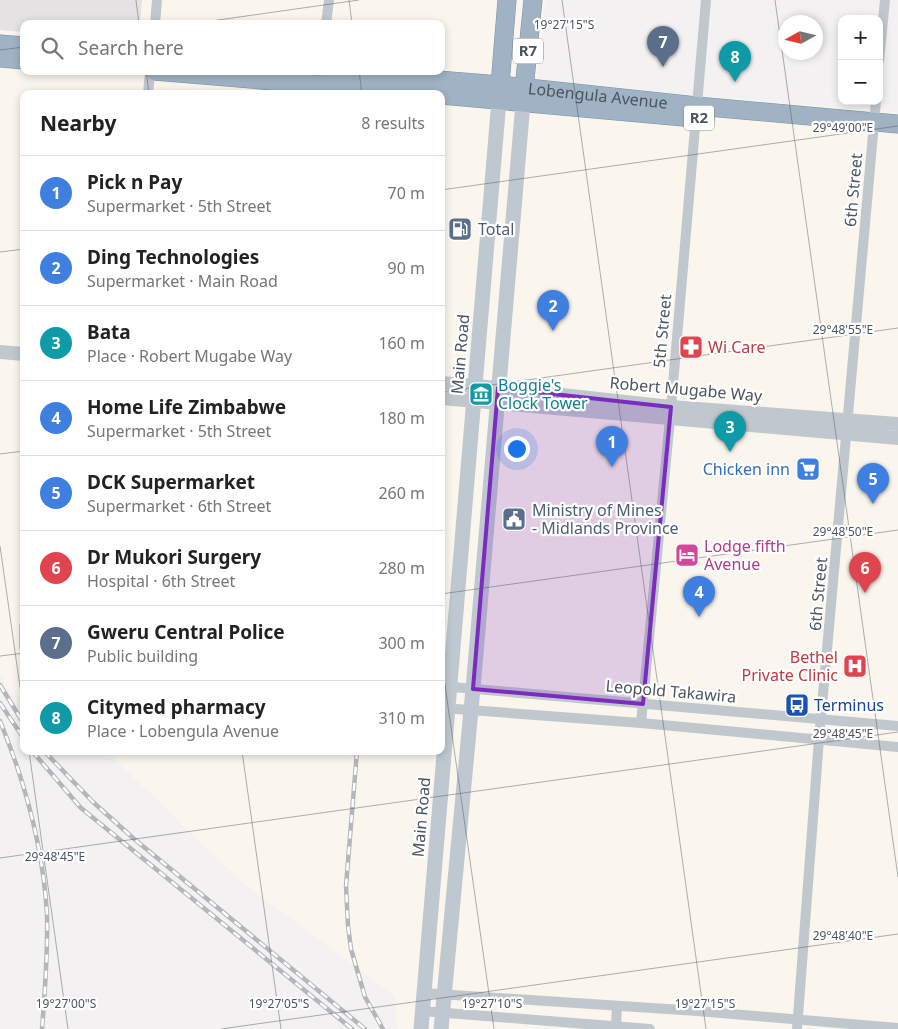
<!DOCTYPE html>
<html lang="en">
<head>
<meta charset="utf-8">
<style>
  body { margin:0; font-family:"Noto Sans",sans-serif; background:#f6f6f6; color:#222 }
  .controls { position:absolute; right:15px; top:15px; display:grid; overflow:hidden; border-radius:10px; box-shadow:0 2px 8px #0003 }
  .controls button { width:45px; height:45px; display:grid; place-items:center; padding:0; border:0; border-bottom:1px solid #e0e0e0; background:#fff; color:#222; font:25px sans-serif }
  .compass { position:absolute; left:778px; top:15px; width:45px; height:45px; border-radius:50%; background:#fff; box-shadow:0 2px 8px #0003; rotate:262deg }
  .you { position:absolute; left:516px; top:448px; width:18px; height:18px; margin:-12px; border:4px solid #fff; border-radius:50%; background:#1a73e8; box-shadow:0 0 0 8px #1a73e833 }
  .badge { display:grid; place-items:center; width:32px; height:32px; border-radius:50%; background:#0b8043; color:#fff; font-size:16px; font-weight:700 }
  .pin { position:absolute; translate:-50% -41px; filter:drop-shadow(0 1px 2px #0008) }
  .pin::after { content:''; position:absolute; top:26px; width:18px; height:15px; background:inherit; clip-path:polygon(0 0,100% 0,50% 100%) }
  .list { margin:0; padding:0; list-style:none }
  h2 { display:flex; justify-content:space-between; align-items:center; height:65px; margin:0; padding:0 20px; font-size:21px }
  h2 small { font-size:16px; font-weight:400; color:#767676 }
  .list li { display:grid; grid-template-columns:32px 1fr auto; gap:15px; align-items:center; box-sizing:border-box; height:75px; padding:0 20px; border-top:1px solid #e0e0e0 }
  .list b { display:block; font-size:19px; white-space:nowrap }
  .list p { margin:0; font-size:16px; white-space:nowrap; color:#767676 }
  .list em { font-size:16px; font-style:normal; color:#767676 }
  .icon { flex:none; width:28px; height:28px; fill:none; stroke:currentColor; stroke-width:2; stroke-linecap:round; stroke-linejoin:round }
  .map { position:relative; flex:none; width:898px; height:1029px; overflow:hidden }
  .search { position:absolute; background:#fff; box-shadow:0 2px 8px #0003; left:20px; top:20px; width:425px; height:55px; display:flex; align-items:center; gap:12px; box-sizing:border-box; padding:0 18px; border-radius:10px; color:#767676; font-size:19px }
  .panel { position:absolute; background:#fff; box-shadow:0 2px 8px #0003; left:20px; top:90px; width:425px; height:665px; border-radius:10px }
  .map>svg:first-child { display:block }
  .commercial { fill:#fbf6ed; fill-rule:evenodd }
  .education { fill:#e4e2e2 }
  .lines { fill:none; stroke-linecap:round; stroke-linejoin:round }
  .trunk-casing { stroke:#7990a6; stroke-width:19 }
  .minor { stroke:#c0c8ce; stroke-width:10 }
  .tertiary { stroke:#c0c8ce; stroke-width:14 }
  .secondary { stroke:#bfc8d0; stroke-width:15 }
  .trunk { stroke:#a0b3c4; stroke-width:18 }
  .rail-casing { stroke:#b4b6ba; stroke-width:4.5 }
  .rail { stroke:#fff; stroke-width:2.5; stroke-dasharray:8; stroke-linecap:butt }
  .marked { fill:#7b2cbf; fill-opacity:0.2; stroke:#7b2cbf; stroke-width:4; stroke-linejoin:round }
  .ticks { fill:none; stroke:#4a555d; stroke-width:1; stroke-opacity:0.45 }
  .labels { text-anchor:middle; stroke-width:4.5; stroke-linejoin:round; paint-order:stroke }
  .shield { fill:#fff; stroke:#80888e; stroke-width:1 }
  .shield-label { font-size:15px; font-weight:bold; fill:#4a555d }
  .street-label { font-size:16px; fill:#4a555d; stroke:#fff }
  .service-label { font-size:16px; fill:#4e5e75; stroke:#fff; text-anchor:start }
  .health-label { font-size:16px; fill:#be3a42; stroke:#fff; text-anchor:start }
  .culture-label { font-size:16px; fill:#0d838f; stroke:#fff; text-anchor:start }
  .shop-label { font-size:16px; fill:#366cbe; stroke:#fff; text-anchor:end }
  .hotel-label { font-size:16px; fill:#b23c85; stroke:#fff; text-anchor:start }
  .transit-label { font-size:16px; fill:#164399; stroke:#fff; text-anchor:start }
  .ticks-label { font-size:12px; text-anchor:middle; fill:#4a555d; stroke:#fff; stroke-width:4.5; stroke-linejoin:round; paint-order:stroke }
</style>
</head>
<body>
<div class="map">
<svg width="898" height="1029" viewBox="0 0 898 1029">
  <rect width="100%" height="100%" fill="#f3f1f1"/>
  <path class="commercial" d="M0 0H545L538 82 898 113V1029H397L395 996 242 882 106 751H441V94H24V697L13 695 0 675ZM24 24H441V71H24Z"/>
  <path class="education" d="M0 0H142L140 24H24V32L0 30Z"/>
  <g class="lines">
    <g class="trunk-casing">
      <g id="trunk">
        <path d="M0 44 24 46"/>
        <path d="M0 58 24 60"/>
        <path d="M154 71 428 94"/>
        <path id="s1" d="M328 71 500 85 697 106 898 124"/>
        <path d="M441 95 705 119"/>
        <path d="M499 97 507 0"/>
        <path d="M523 99 533 0"/>
      </g>
    </g>
    <g class="minor">
      <path d="M155 24 157 0"/>
      <path d="M326 24 329 0"/>
      <path d="M879 61 885 0"/>
      <path d="M148 94 150 71"/>
      <path d="M24 626V647"/>
      <path d="M441 686 898 726"/>
      <path d="M443 708 641 723 898 747"/>
      <path d="M641 723 670 419 706 0"/>
      <path d="M423 993 697 1011 898 1028"/>
      <path d="M422 1011 650 1029"/>
      <path d="M616 1026 617 1006"/>
      <path d="M797 1029 819 739 876 101"/>
    </g>
    <g class="tertiary">
      <path d="M0 352 24 354"/>
      <path d="M441 383 498 388 671 407 898 424"/>
      <path d="M441 398 898 438"/>
    </g>
    <g class="secondary">
      <path d="M421 1029 499 100"/>
      <path d="M441 1029 473 689 523 103"/>
    </g>
    <use href="#trunk" class="trunk"/>
    <g class="rail-casing">
      <g id="rail">
        <path d="M0 685 24 724"/>
        <path d="M0 703 24 739"/>
        <path d="M0 721C25 782 43 847 47 914 48 952 45 991 42 1029"/>
        <path d="M32 751 81 808 352 1029"/>
        <path d="M44 751 93 802 133 838 365 1029"/>
        <path d="M357 751 346 886 348 926 351 949 365 997 383 1029"/>
      </g>
    </g>
    <use href="#rail" class="rail"/>
  </g>
  <path class="marked" d="M498 388 671 407 643 704 473 689Z"/>
  <path class="ticks" d="M136 0 139 24M349 0 352 24M562 0 706 1029M775 0 898 877M190 24 359 0M0 50 24 47M146 71 149 94M359 71 362 94M441 190 898 126M0 252 24 249M441 392 898 328M0 454 24 451M0 546 24 715M441 594 898 530M0 656 24 653M441 657 494 1029M29 751 68 1029M242 751 281 1029M0 858 898 732M221 1029 898 934"/>
  <defs>
    <g id="fuel-square" transform="scale(1.25)"><rect x="-9" y="-9" width="18" height="18" rx="4" fill="#5c6f8a" stroke="#fff"/><path d="M-5.5-6h7V0h2V4h1.3V-2.5L3-4.5l.8-.8L6-3V5H2.5V1h-1V6h-7ZM-4.2-4.7v3.2H.2V-4.7Z" fill="#fff"/></g>
    <g id="pharmacy-square" transform="scale(1.25)"><rect x="-9" y="-9" width="18" height="18" rx="4" fill="#e0444e" stroke="#fff"/><path d="M-2-6h4v4h4v4h-4v4h-4v-4h-4v-4h4Z" fill="#fff"/></g>
    <g id="museum-square" transform="scale(1.25)"><rect x="-9" y="-9" width="18" height="18" rx="4" fill="#0f9aa8" stroke="#fff"/><path d="M0-6L6-3V-2H-6V-3ZM-5-1h2V3h-2ZM-1-1h2V3h-2ZM3-1h2V3H3ZM-6 4H6V6H-6Z" fill="#fff"/></g>
    <g id="supermarket-square" transform="scale(1.25)"><rect x="-9" y="-9" width="18" height="18" rx="4" fill="#3f7fe0" stroke="#fff"/><path d="M-6-5.5h2.5l.6 2H6L4.5 2H-2.5L-4.4-4H-6ZM-1.5 3.2a1.3 1.3 0 1 0 .1 0ZM3 3.2a1.3 1.3 0 1 0 .1 0Z" fill="#fff"/></g>
    <g id="civic-square" transform="scale(1.25)"><rect x="-9" y="-9" width="18" height="18" rx="4" fill="#5c6f8a" stroke="#fff"/><path d="M-.6-6.5H3V-4.5H.6V-3L4-1V1h2V6H-6V1h2V-1L-.6-3ZM-1.2 2.5V6h2.4V2.5Z" fill="#fff"/></g>
    <g id="hotel-square" transform="scale(1.25)"><rect x="-9" y="-9" width="18" height="18" rx="4" fill="#d1479c" stroke="#fff"/><path d="M-6-4.5h1.5V1H6V5H4.5V3h-9V5H-6ZM-4 0a1.8 1.8 0 1 1 3.6 0ZM.5 0V-2.5h3Q6-2.5 6 0Z" fill="#fff"/></g>
    <g id="hospital-square" transform="scale(1.25)"><rect x="-9" y="-9" width="18" height="18" rx="4" fill="#e0444e" stroke="#fff"/><path d="M-5-5h3v3.5h4V-5h3V5h-3V1.5h-4V5h-3Z" fill="#fff"/></g>
    <g id="bus-square" transform="scale(1.25)"><rect x="-9" y="-9" width="18" height="18" rx="4" fill="#1a4fb4" stroke="#fff"/><path d="M-5-6H5V4H4V6H2V4H-2V6H-4V4H-5ZM-3.5-4V0h7V-4ZM-3.5 1.2v1.5H-2V1.2ZM2 1.2v1.5H3.5V1.2Z" fill="#fff"/></g>
  </defs>
  <g fill-rule="evenodd">
    <use href="#fuel-square" x="460" y="229"/>
    <use href="#pharmacy-square" x="691" y="347"/>
    <use href="#museum-square" x="481" y="394"/>
    <use href="#supermarket-square" x="808" y="469"/>
    <use href="#civic-square" x="514" y="519"/>
    <use href="#hotel-square" x="687" y="555"/>
    <use href="#hospital-square" x="855" y="666"/>
    <use href="#bus-square" x="797" y="705"/>
  </g>
  <g class="labels">
    <g class="shield">
      <rect x="513" y="38.5" width="30" height="25" rx="4"/>
      <rect x="684" y="105.5" width="30" height="25" rx="4"/>
    </g>
    <g class="shield-label">
      <text x="528" y="56">R7</text>
      <text x="699" y="123">R2</text>
    </g>
    <g class="street-label">
      <text dy="6" stroke="none"><textPath href="#s1" startOffset="271">Lobengula Avenue</textPath></text>
      <text transform="translate(853 190) rotate(-85)" y="6">6th Street</text>
      <text transform="translate(662 331) rotate(-85)" y="6">5th Street</text>
      <text transform="translate(460 354) rotate(-85)" y="6">Main Road</text>
      <text transform="translate(686 389) rotate(5)" y="6">Robert Mugabe Way</text>
      <text transform="translate(818 594) rotate(-85)" y="6">6th Street</text>
      <text transform="translate(671 691) rotate(5)" y="6">Leopold Takawira</text>
      <text transform="translate(421 817) rotate(-85)" y="6">Main Road</text>
    </g>
    <g class="service-label">
      <text x="478" y="235">Total</text>
      <text x="532" y="516">Ministry of Mines<tspan x="532" dy="18">- Midlands Province</tspan></text>
    </g>
    <g class="health-label">
      <text x="708" y="353">Wi Care</text>
      <text x="838" y="663" text-anchor="end">Bethel<tspan x="838" dy="18">Private Clinic</tspan></text>
    </g>
    <g class="culture-label">
      <text x="498" y="391">Boggie's<tspan x="498" dy="18">Clock Tower</tspan></text>
    </g>
    <g class="shop-label">
      <text x="790" y="475">Chicken inn</text>
    </g>
    <g class="hotel-label">
      <text x="704" y="552">Lodge fifth<tspan x="704" dy="18">Avenue</tspan></text>
    </g>
    <g class="transit-label">
      <text x="814" y="711">Terminus</text>
    </g>
  </g>
  <g class="ticks-label">
    <text x="564" y="29">19°27'15"S</text>
    <text x="843" y="132">29°49'00"E</text>
    <text x="843" y="334">29°48'55"E</text>
    <text x="843" y="536">29°48'50"E</text>
    <text x="843" y="738">29°48'45"E</text>
    <text x="55" y="861">29°48'45"E</text>
    <text x="843" y="940">29°48'40"E</text>
    <text x="66" y="1008">19°27'00"S</text>
    <text x="279" y="1008">19°27'05"S</text>
    <text x="492" y="1008">19°27'10"S</text>
    <text x="705" y="1008">19°27'15"S</text>
  </g>
</svg>
<div class="controls">
<button>+</button>
<button>−</button>
</div>
<svg class="compass" viewBox="-18 -18 36 36"><path d="M0-13l5 13h-10z" fill="#e53935"/><path d="M0 13l5-13h-10z" fill="#767676"/></svg>
<div class="you"></div>
<div class="pin badge" style="left:612px;top:467px;background:#3f7fe0">1</div>
<div class="pin badge" style="left:553px;top:331px;background:#3f7fe0">2</div>
<div class="pin badge" style="left:730px;top:452px;background:#0f9aa8">3</div>
<div class="pin badge" style="left:699px;top:617px;background:#3f7fe0">4</div>
<div class="pin badge" style="left:873px;top:504px;background:#3f7fe0">5</div>
<div class="pin badge" style="left:865px;top:593px;background:#e0444e">6</div>
<div class="pin badge" style="left:663px;top:67px;background:#5c6f8a">7</div>
<div class="pin badge" style="left:735px;top:82px;background:#0f9aa8">8</div>
<div class="search"><svg class="icon" aria-label="search" viewBox="0 0 24 24"><circle cx="10" cy="10" r="6"/><path d="M15 15l6 6"/></svg>Search here</div>
<section class="panel">
<h2>Nearby<small>8 results</small></h2>
<ul class="list">
<li><span class="badge" style="background:#3f7fe0">1</span><div><b>Pick n Pay</b><p>Supermarket · 5th Street</p></div><em>70 m</em></li>
<li><span class="badge" style="background:#3f7fe0">2</span><div><b>Ding Technologies</b><p>Supermarket · Main Road</p></div><em>90 m</em></li>
<li><span class="badge" style="background:#0f9aa8">3</span><div><b>Bata</b><p>Place · Robert Mugabe Way</p></div><em>160 m</em></li>
<li><span class="badge" style="background:#3f7fe0">4</span><div><b>Home Life Zimbabwe</b><p>Supermarket · 5th Street</p></div><em>180 m</em></li>
<li><span class="badge" style="background:#3f7fe0">5</span><div><b>DCK Supermarket</b><p>Supermarket · 6th Street</p></div><em>260 m</em></li>
<li><span class="badge" style="background:#e0444e">6</span><div><b>Dr Mukori Surgery</b><p>Hospital · 6th Street</p></div><em>280 m</em></li>
<li><span class="badge" style="background:#5c6f8a">7</span><div><b>Gweru Central Police</b><p>Public building</p></div><em>300 m</em></li>
<li><span class="badge" style="background:#0f9aa8">8</span><div><b>Citymed pharmacy</b><p>Place · Lobengula Avenue</p></div><em>310 m</em></li>
</ul>
</section>
</div>
</body>
</html>
